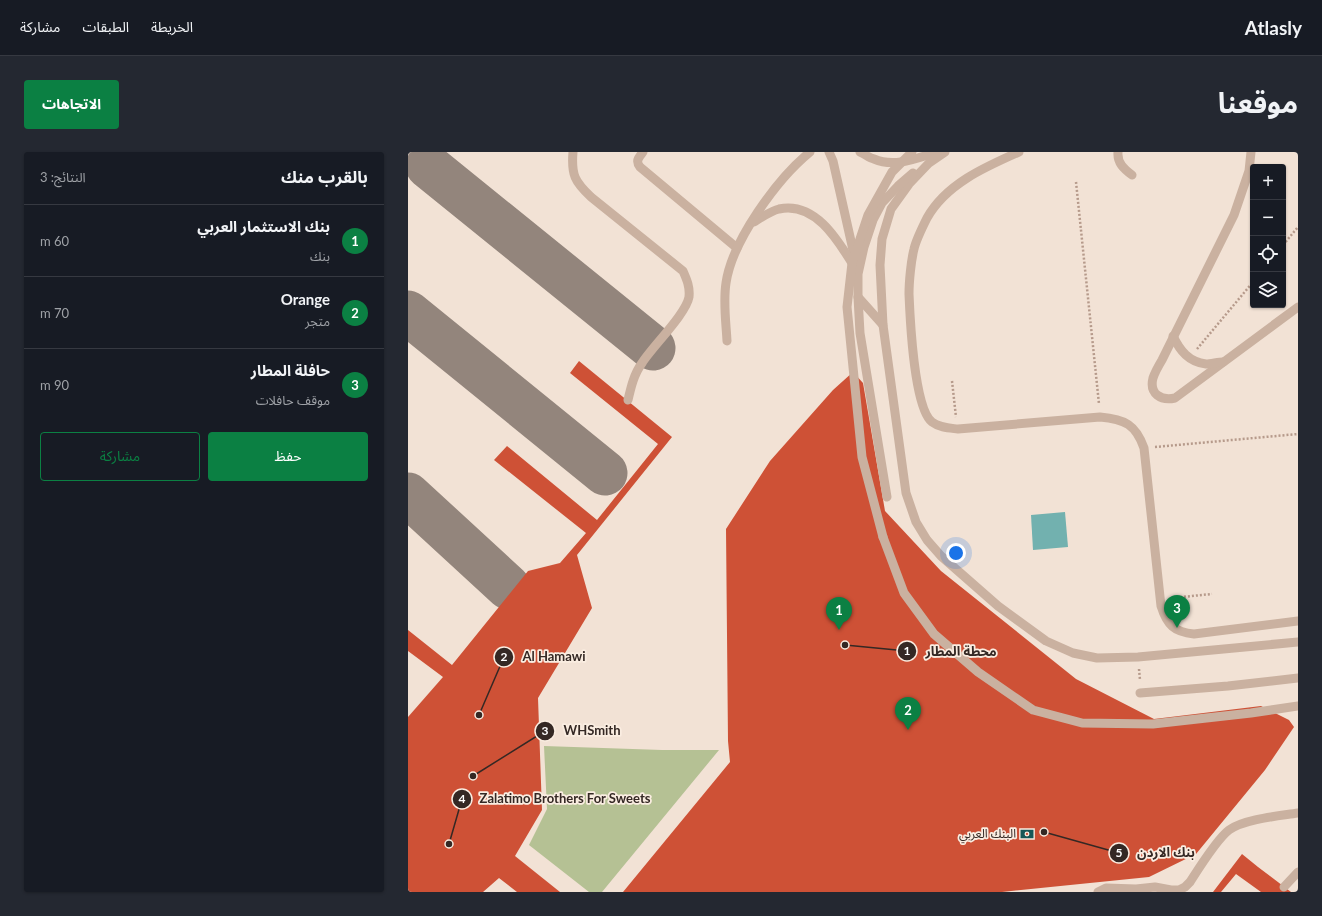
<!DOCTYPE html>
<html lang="ar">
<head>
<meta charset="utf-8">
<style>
  body { margin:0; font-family:Lato,"Noto Sans Arabic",sans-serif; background:#242831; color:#f1f3f6; direction:rtl }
  .controls { position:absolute; right:12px; top:12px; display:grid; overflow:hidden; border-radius:4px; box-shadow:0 1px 3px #0004 }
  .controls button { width:36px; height:36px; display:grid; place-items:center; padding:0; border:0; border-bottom:1px solid #363941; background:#171b24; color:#f1f3f6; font:20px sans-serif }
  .you { position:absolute; left:548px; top:401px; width:14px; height:14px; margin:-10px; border:3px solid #fff; border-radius:50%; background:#1a73e8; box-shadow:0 0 0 6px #1a73e833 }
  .badge { display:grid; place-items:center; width:26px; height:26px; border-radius:50%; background:#0b8043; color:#fff; font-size:13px; font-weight:700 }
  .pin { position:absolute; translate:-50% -33px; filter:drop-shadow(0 1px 2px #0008) }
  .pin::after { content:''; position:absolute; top:21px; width:14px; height:12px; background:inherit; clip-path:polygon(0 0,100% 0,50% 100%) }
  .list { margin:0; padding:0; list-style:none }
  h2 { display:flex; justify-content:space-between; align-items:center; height:52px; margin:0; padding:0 16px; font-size:17px }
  h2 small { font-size:13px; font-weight:400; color:#9ea1a6 }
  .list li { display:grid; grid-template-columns:26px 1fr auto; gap:12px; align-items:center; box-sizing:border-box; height:72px; padding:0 16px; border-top:1px solid #363941 }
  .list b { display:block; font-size:15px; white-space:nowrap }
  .list p { margin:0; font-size:13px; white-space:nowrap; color:#9ea1a6 }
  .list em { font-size:13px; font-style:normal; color:#9ea1a6 }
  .actions { display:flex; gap:8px; padding:12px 16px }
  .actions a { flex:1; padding:9px 0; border:1px solid #0b8043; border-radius:4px; text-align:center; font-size:14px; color:#0b8043 }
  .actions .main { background:#0b8043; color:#fff }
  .icon { flex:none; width:22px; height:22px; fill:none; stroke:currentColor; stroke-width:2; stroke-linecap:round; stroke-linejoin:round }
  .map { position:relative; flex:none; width:890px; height:740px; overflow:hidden; direction:ltr; border-radius:4px }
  header { display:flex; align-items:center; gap:24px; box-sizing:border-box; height:56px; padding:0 20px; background:#171b24; border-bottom:1px solid #363941 }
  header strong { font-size:19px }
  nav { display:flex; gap:22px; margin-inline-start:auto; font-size:14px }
  .intro { display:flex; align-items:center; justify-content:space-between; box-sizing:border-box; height:96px; padding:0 24px }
  h1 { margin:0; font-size:28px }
  .button { padding:10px 18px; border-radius:4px; background:#0b8043; color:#fff; font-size:14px; font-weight:700 }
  main { display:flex; gap:24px; padding:0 24px }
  aside { flex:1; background:#171b24; border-radius:4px; box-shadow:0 1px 3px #0004 }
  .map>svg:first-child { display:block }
  .green { fill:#b5c194 }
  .water { fill:#72b1af }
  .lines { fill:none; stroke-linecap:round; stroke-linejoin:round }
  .taxiway { stroke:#93857c; stroke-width:45 }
  .building { fill:#ce5136 }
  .path { stroke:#b69a8b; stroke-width:2.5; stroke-dasharray:2 2; stroke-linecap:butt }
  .lane { stroke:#cab1a0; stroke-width:9 }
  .lane-bridge { stroke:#cab1a0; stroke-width:9 }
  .labels { text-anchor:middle; stroke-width:3.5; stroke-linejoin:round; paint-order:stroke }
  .poi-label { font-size:12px; fill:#342824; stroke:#faede1; text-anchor:end }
  .leader { fill:none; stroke:#342824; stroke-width:1.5 }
  .callout-dot { fill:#342824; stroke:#faede1; stroke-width:1.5 }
  .mark-label { font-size:12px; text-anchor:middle; font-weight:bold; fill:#fff }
  .callout-label { font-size:13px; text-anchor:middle; font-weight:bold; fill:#342824; stroke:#faede1; stroke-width:3.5; stroke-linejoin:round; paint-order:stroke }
</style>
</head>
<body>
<header>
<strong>Atlasly</strong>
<nav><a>الخريطة</a><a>الطبقات</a><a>مشاركة</a></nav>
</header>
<div class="intro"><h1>موقعنا</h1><a class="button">الاتجاهات</a></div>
<main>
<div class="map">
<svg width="890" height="740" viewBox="0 0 890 740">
  <rect width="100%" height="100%" fill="#f2e2d5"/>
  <path class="green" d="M136 594 254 598H311L194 740H181L121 693 139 657Z"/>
  <path class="water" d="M657 360 660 395 625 398 623 363Z"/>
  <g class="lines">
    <g class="taxiway">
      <path d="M20 14 245 196"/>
      <path d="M0 161 197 321"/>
      <path d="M0 343 100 435"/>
    </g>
  </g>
  <g class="building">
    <path d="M171 209 264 285 169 403 184 456 130 546 134 658 107 704 152 740H109L91 726 75 740H0V565L35 525 0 499V478L44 513 120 419 152 411 178 381 86 308 99 294 189 368 250 292 162 221Z"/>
    <path d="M445 220 455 231 477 359 533 419 668 527 746 567 853 554 881 568 886 575 857 618 788 702 741 725 594 740H215L322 610 320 589 318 377 362 309 425 238Z"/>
    <path d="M834 702 850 715 883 740H853L828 722 813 740H805Z"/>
  </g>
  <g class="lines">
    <g class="path">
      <path d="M668 30 691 252"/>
      <path d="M875 93 890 75"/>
      <path d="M789 197 845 130"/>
      <path d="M544 229 548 265"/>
      <path d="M747 295 890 282"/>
      <path d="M764 446 804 442"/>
      <path d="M731 517 732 528"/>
    </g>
    <g class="lane">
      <path d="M165 0C163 23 167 30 183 45L275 119C279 128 282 135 281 145 278 162 244 195 234 211 226 222 223 235 220 248"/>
      <path d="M235 0C231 5 227 9 232 15L329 96"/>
      <path d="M421 0 425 9 447 107"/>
      <path d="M452 0C457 2 461 6 466 7 487 16 509 6 529 0"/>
      <path d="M537 0 521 11 501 32 483 57 474 87 472 113 475 173 498 341 508 370 519 388 533 404 590 454 638 489 665 501 689 506 730 505 890 490"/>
      <path d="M611 0C577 15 538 32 519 66 515 74 508 88 506 97 503 109 501 130 501 142 502 166 506 256 524 270 532 276 541 276 550 277L692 265C717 267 728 273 736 296L753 454C759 473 766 480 786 482L890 469"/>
      <path d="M710 0C709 11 716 17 724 23"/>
      <path d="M843 0 841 19 826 63 754 208C751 213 747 220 745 226 741 242 753 249 767 246L890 155"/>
      <path d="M346 70C354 65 363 59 371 57 408 49 431 90 447 116"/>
      <path d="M450 145 475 173"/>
      <path d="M765 184C772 199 781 210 798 212 803 212 810 210 815 210"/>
      <path d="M319 189C318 170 315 150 318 131 324 89 369 27 402 0"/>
      <path d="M479 345 452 181 450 145V122L456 95 465 68 474 51 490 34 505 21"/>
      <path d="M475 385 496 441 526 482 570 520 625 558 674 571 745 572 843 561 890 554"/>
      <path d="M732 541 820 534 890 526"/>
      <path d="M876 735 890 720"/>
      <path d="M690 740 698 736 728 737 747 735 763 738H771L777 735 782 730C791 716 809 687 821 678 836 667 871 664 890 661"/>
    </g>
    <path class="lane-bridge" d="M475 385 454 305 439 155 444 111 460 63 484 20 504 0"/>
  </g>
  <defs>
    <g id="bank-bare" transform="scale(1.08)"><path d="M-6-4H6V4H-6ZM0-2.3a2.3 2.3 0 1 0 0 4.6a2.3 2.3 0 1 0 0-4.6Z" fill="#175757" stroke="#faede1" stroke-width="2.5" paint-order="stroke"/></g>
  </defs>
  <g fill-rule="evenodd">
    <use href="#bank-bare" x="619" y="682"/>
  </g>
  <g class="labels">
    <g class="poi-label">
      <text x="608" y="686">البنك العربي</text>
    </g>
  </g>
  <path class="leader" d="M437 493L499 499M71 563L96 505M65 624L137 579M41 692L54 647M636 680L711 701"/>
  <g class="callout-dot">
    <circle cx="437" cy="493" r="4"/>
    <circle cx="71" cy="563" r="4"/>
    <circle cx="65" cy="624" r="4"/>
    <circle cx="41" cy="692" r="4"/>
    <circle cx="636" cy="680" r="4"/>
    <circle cx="499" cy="499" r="10"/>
    <circle cx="96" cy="505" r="10"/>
    <circle cx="137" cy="579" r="10"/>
    <circle cx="54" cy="647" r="10"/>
    <circle cx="711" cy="701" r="10"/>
  </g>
  <g class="mark-label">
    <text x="499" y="503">1</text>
    <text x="96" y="509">2</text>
    <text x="137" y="583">3</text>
    <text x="54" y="651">4</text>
    <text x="711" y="705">5</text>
  </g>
  <g class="callout-label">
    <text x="553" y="504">محطة المطار</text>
    <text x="146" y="509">Al Hamawi</text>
    <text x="184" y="583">WHSmith</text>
    <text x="157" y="651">Zalatimo Brothers For Sweets</text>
    <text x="758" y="705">بنك الاردن</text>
  </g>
</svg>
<div class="controls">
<button>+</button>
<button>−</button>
<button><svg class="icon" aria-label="locate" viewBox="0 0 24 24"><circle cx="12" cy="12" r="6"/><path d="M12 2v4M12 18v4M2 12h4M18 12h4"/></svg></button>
<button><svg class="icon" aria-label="layers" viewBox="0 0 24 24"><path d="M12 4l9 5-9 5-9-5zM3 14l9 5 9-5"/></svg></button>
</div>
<div class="you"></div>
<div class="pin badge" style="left:431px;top:478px">1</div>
<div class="pin badge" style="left:500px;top:578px">2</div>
<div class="pin badge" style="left:769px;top:476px">3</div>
</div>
<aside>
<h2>بالقرب منك<small>النتائج: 3</small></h2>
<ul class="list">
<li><span class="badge">1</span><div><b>بنك الاستثمار العربي</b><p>بنك</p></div><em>60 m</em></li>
<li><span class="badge">2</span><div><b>Orange</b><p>متجر</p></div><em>70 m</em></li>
<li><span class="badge">3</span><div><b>حافلة المطار</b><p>موقف حافلات</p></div><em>90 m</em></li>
</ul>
<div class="actions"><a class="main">حفظ</a><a>مشاركة</a></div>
</aside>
</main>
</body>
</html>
